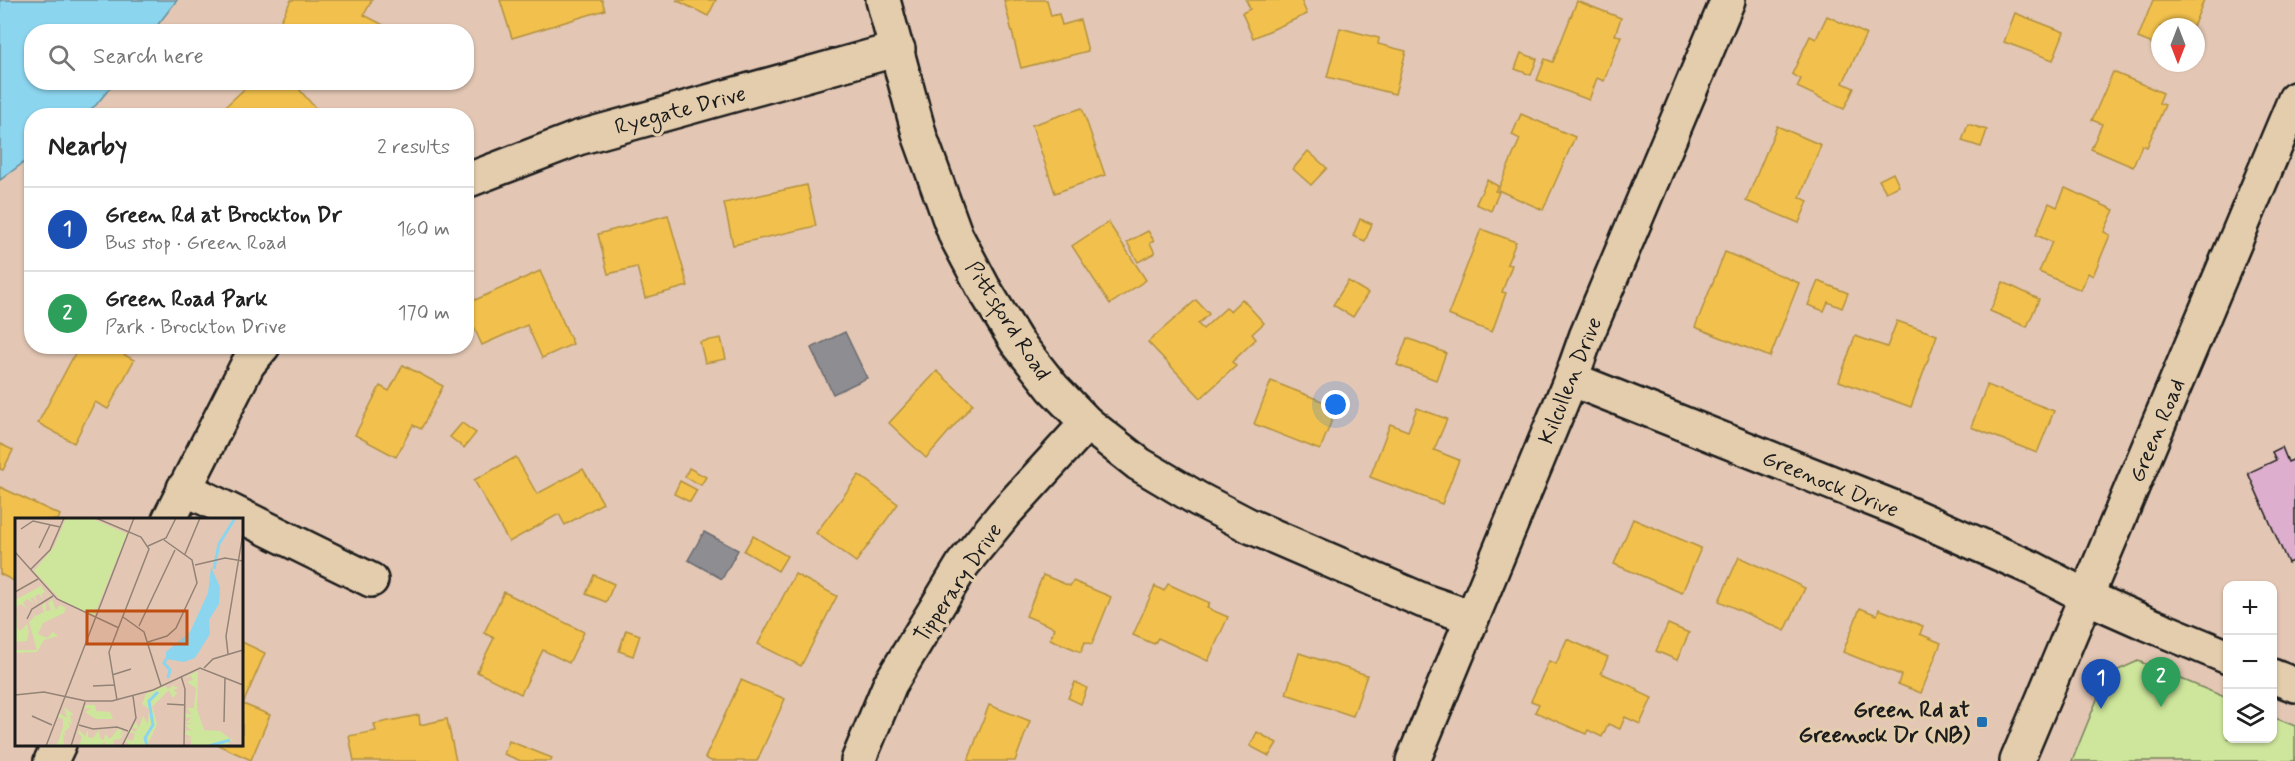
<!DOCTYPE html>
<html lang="en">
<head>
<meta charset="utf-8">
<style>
  body { margin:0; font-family:Mynerve,sans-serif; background:#f6f6f6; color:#222 }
  .controls { position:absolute; right:18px; bottom:18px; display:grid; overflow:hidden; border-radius:12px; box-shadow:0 2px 4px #0004 }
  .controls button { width:54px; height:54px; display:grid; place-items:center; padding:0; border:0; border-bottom:2px solid #e0e0e0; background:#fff; color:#222; font:30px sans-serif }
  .compass { position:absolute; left:2151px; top:18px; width:54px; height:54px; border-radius:50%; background:#fff; box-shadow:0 2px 4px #0004; rotate:180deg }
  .you { position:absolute; left:1336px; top:405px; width:21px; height:21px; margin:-15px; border:4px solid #fff; border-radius:50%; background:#1a73e8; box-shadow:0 0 0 9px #1a73e833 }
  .badge { display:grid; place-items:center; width:39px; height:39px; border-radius:50%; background:#7c3aed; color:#fff; font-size:20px; font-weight:700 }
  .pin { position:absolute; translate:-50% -50px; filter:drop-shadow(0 2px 3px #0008) }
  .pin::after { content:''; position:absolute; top:32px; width:21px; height:18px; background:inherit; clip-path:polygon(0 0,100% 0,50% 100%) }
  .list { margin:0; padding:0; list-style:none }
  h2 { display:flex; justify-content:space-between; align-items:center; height:78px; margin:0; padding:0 24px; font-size:26px }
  h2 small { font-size:20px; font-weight:400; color:#767676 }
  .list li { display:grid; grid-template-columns:39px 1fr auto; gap:18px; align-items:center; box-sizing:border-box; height:84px; padding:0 24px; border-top:2px solid #e0e0e0 }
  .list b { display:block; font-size:22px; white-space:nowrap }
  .list p { margin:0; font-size:20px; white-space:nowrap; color:#767676 }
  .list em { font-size:20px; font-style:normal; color:#767676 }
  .icon { flex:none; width:33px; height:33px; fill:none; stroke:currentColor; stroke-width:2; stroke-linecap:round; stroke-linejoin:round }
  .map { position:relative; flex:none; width:2295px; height:761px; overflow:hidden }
  .search { position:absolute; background:#fff; box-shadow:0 2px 4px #0004; left:24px; top:24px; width:450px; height:66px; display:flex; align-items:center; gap:15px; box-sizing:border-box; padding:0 21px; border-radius:24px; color:#767676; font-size:22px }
  .panel { position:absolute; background:#fff; box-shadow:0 2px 4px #0004; left:24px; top:108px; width:450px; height:246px; border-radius:24px }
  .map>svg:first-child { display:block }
  .green { fill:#cee69b; stroke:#75815c; stroke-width:1.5 }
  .water { fill:#8cd5ee; stroke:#5f8b9a; stroke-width:1.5 }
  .homes { fill:#f2c14e; stroke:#b2903f; stroke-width:1.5 }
  .industry { fill:#8d8d92; stroke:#6b6b6f; stroke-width:1.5 }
  .building { fill:#deaece; stroke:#1c1c1c; stroke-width:1.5 }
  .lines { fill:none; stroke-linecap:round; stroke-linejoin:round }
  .minor-casing { stroke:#1c1c1c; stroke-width:38 }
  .minor { stroke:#e4cdad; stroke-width:33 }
  .poi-dot { fill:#1f6fb2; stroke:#e4cdad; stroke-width:2 }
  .labels { text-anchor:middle; stroke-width:6; stroke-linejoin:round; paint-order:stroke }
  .street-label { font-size:22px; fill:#1c1c1c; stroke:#e4cdad }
  .poi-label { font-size:22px; font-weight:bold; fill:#1c1c1c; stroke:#e4cdad; text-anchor:end }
  .inset-river { fill:none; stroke:#8cd5ee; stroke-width:3 }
  .inset-road { fill:none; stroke:#938377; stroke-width:1.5 }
  .view { fill:#bf4d0f; fill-opacity:0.15; stroke:#bf4d0f; stroke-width:3 }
  .inset-edge { fill:none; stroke:#1c1c1c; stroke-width:3 }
</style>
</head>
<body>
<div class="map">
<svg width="2295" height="761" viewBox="0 0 2295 761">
  <rect width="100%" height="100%" fill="#e3c7b4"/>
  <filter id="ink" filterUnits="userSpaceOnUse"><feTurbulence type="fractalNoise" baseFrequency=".0167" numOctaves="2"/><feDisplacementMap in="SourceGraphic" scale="12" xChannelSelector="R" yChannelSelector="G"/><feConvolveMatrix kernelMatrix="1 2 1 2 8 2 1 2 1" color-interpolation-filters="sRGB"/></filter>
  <g filter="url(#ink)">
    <path class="green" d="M2138 661 2227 698 2228 738H2272L2273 717 2295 726V761H2072L2107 675Z"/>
    <path class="water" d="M0 0H177L153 31 32 32V82L114 83 96 105 83 115 32 116 31 157 0 180Z"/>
    <g class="homes">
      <path d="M291 0H372L364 15 393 30 294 32 279 24Z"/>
      <path d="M500 0H602L605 10 512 38Z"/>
      <path d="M676 0H716L708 16Z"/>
      <path d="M1004 0H1047L1051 16 1059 14 1062 25 1080 20 1088 51 1021 68Z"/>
      <path d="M1246 0H1301L1307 14 1253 38 1242 13 1250 9Z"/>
      <path d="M2153 0H2204L2193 27H2160V47L2138 38Z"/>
      <path d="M1577 1 1621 18 1615 35 1621 36 1604 81 1597 78 1589 100 1537 80 1545 59 1553 62Z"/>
      <path d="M2015 13 2064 32 2053 60 2004 42Z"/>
      <path d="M1827 16 1866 34 1843 83 1854 88 1844 109 1797 87 1801 79 1792 74 1810 36 1816 39Z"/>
      <path d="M1340 28 1379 38 1378 44 1406 51 1395 94 1327 77Z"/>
      <path d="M1521 53 1537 59 1531 75 1515 69Z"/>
      <path d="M2113 72 2163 93 2159 103 2165 105 2147 147 2142 145 2133 167 2091 149 2102 124 2092 120Z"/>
      <path d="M252 82H293L322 116H215Z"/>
      <path d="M1082 108 1105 175 1055 193 1032 125Z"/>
      <path d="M1521 114 1575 137 1543 210 1498 190 1520 139 1512 135Z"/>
      <path d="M1968 124 1987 130 1981 147 1962 141Z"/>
      <path d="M1777 126 1821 145 1800 197 1808 201 1799 223 1746 201Z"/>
      <path d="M1308 151 1327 168 1311 185 1293 169Z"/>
      <path d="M1893 173 1899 186 1886 192 1879 180Z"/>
      <path d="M1487 180 1498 186 1495 191 1499 192 1491 211 1476 204Z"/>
      <path d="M807 185 816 226 733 245 724 203Z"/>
      <path d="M2065 188 2114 210 2104 232 2110 235 2093 276 2088 273 2081 290 2039 272 2052 242 2036 235 2049 203 2057 207Z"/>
      <path d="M668 215 688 286 645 298 637 267 608 274 598 234Z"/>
      <path d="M1360 219 1372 224 1365 241 1353 236Z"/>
      <path d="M1108 222 1146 280 1110 304 1072 246Z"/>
      <path d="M1481 229 1516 242 1507 264 1512 265 1502 292 1506 293 1492 332 1448 315Z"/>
      <path d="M1148 231 1154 241 1150 243 1155 253 1138 262 1127 242Z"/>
      <path d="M1725 252 1799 283 1770 357 1695 327Z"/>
      <path d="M540 271 573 344 542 358 527 325 482 345 466 310V304Z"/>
      <path d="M1348 281 1368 293 1353 317 1333 305Z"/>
      <path d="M1818 281 1848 293 1842 308 1828 302 1824 311 1808 305Z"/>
      <path d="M2003 282 2039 299 2027 327 1990 311Z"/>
      <path d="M1242 299 1264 323 1252 334 1256 339 1232 362 1236 366 1201 398 1148 342 1196 300 1209 314 1198 324 1203 329 1226 308 1230 311Z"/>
      <path d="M1897 321 1937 335 1911 407 1839 381 1855 336 1887 347Z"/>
      <path d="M721 338 726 359 705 363 700 342Z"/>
      <path d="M1407 338 1446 353 1436 380 1397 365Z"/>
      <path d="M79 346H109L134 360 108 409 95 402 74 443 38 423Z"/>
      <path d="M403 365 443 386 421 429 413 425 396 457 355 435 380 386 389 391Z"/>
      <path d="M937 371 973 404 926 458 889 423Z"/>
      <path d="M1271 381 1337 407 1320 450 1254 424Z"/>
      <path d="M1987 385 2054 411 2037 453 1971 427Z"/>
      <path d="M1417 408 1447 419 1434 450 1459 460 1442 504 1370 477 1390 424 1408 431Z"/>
      <path d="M462 423 476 433 464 448 450 437Z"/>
      <path d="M0 444 13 450 3 470 0 469Z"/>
      <path d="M516 457 537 494 583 469 603 503 565 525 559 514 509 542 474 480Z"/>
      <path d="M689 468 706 477 701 485 685 477Z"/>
      <path d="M859 475 898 504 856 562 816 533Z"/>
      <path d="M680 481 697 490 690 502 674 494Z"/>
      <path d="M0 487 60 515 58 520H16V582L0 574Z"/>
      <path d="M1633 519 1701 548 1682 593 1614 564Z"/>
      <path d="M753 536 787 556 778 571 744 551Z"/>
      <path d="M1739 557 1805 588 1785 631 1719 601Z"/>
      <path d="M795 574 837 596 801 666 758 644Z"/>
      <path d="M594 575 614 584 606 602 586 594Z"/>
      <path d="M1043 575 1070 586 1073 581 1111 597 1092 644 1085 642 1081 652 1050 639 1055 628 1026 616Z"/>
      <path d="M1168 584 1210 603 1207 608 1228 617 1208 661 1158 638 1154 644 1133 635 1155 586 1164 591Z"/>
      <path d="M504 592 584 632 569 663 543 650 521 694 477 672 494 638 484 633Z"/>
      <path d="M1860 608 1877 615 1879 609 1923 626 1920 634 1941 643 1921 693 1898 684 1901 675 1843 652Z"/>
      <path d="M1668 624 1689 633 1677 660 1656 651Z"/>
      <path d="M626 630 640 635 633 656 619 651Z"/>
      <path d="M1567 639 1608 657 1601 673 1638 689 1637 691 1652 698 1640 724 1625 717 1620 729 1608 724 1602 737 1588 730 1586 734 1535 712 1539 704 1531 701 1549 661 1556 664Z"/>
      <path d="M242 642 265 653 243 704 270 715 251 760 216 744H242Z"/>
      <path d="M1299 653 1367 675 1353 716 1286 694Z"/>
      <path d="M741 680 785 699 757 761H711L705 758Z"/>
      <path d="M1075 682 1087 688 1081 704 1068 698Z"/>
      <path d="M989 705 1030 721 1015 761H968Z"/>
      <path d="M419 715 420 725 447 719 456 761H354L349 736 376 731 374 724Z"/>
      <path d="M1257 732 1277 743 1269 756 1250 746Z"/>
      <path d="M509 741 552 758 551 761H521L504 754Z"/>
    </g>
    <g class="industry">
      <path d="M845 332 867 378 833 394 811 348Z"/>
      <path d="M704 532 738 550 722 579 688 560Z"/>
    </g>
    <path class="building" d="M2282 447 2288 462 2295 459V560L2288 563 2248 473 2276 460 2272 452Z"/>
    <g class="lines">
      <g class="minor-casing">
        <g id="minor">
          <path d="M883 0 920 137 956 236 983 287 1016 341 1053 388 1087 423 1139 464 1198 499 1250 526 1424 601 1471 617"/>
          <path d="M466 181 578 138 898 49"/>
          <path d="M1571 379 1900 510 2034 569 2087 597 2139 620 2228 657"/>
          <path d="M184 488 371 580"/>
          <path d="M169 520 248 364 263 346"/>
          <path d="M2272 676 2295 685"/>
          <path d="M51 761 59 744"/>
          <path d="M858 761 890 684 963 564 1004 514 1087 423"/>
          <path d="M1413 761 1571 379 1586 337 1728 0"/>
          <path d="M2017 761 2295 99"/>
        </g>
      </g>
      <use href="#minor" class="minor"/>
    </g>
  </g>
  <rect class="poi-dot" x="1976" y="716" width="12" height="12" rx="3"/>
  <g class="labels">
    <g class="street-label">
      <text transform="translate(680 109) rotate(-15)" y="8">Ryegate Drive</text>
      <text transform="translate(1009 320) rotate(57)" y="8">Pittsford Road</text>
      <text transform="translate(1569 380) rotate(-68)" y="8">Kilcullen Drive</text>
      <text transform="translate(2156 430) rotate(-67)" y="8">Green Road</text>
      <text transform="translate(1831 483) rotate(22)" y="8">Greenock Drive</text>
      <text transform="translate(957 582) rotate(-56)" y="8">Tipperary Drive</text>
    </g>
    <g class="poi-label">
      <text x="1970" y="717">Green Rd at<tspan x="1970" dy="25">Greenock Dr (NB)</tspan></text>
    </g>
  </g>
  <g transform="translate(15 518)">
    <rect width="228" height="228" fill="#e3c7b4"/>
    <path d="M51 0H76L112 16 79 98 46 82 19 53 39 29ZM26 68 34 79V80L30 74 26 76 29 82 24 76 20 78 22 85 18 79 15 81 20 86 12 81 8 85 13 91 6 86 1 89 2 110 5 113 12 106 14 114 12 123 0 124V82ZM37 81 41 92 45 87 51 90 49 95 28 105 23 116 32 120 38 114 43 118 29 122 22 134 1 135 0 150V132H22L14 104 20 98 17 93 21 98 29 94 27 87 31 85V93L36 92 33 85ZM183 153 182 191 189 212 205 213 220 224 215 222 212 228H176V221L170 223 177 219 170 216 172 212 177 213 170 207 179 205H171L177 199 171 200V195L177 197 172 190H179L181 170 172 164 178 162 176 158 169 160ZM166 162 158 168 164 170 158 172 162 175 158 180 154 172 137 189 142 206 133 226 132 215 130 228H114L110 221 118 223 120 215H114L116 211 120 214 123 211 117 210 121 204 124 210 128 198 133 206 134 191 127 186 131 176 150 168 153 171ZM71 187H80L81 193 95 194 98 201H81L70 194 77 190 69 191ZM49 189 59 197H55L57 207 53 203 55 209 49 214 51 218 48 216 49 228H42L48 209V201L43 199 44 195 52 200ZM103 211 107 212 105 218 110 214 105 221 98 222 99 227 90 228V223L87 227 64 228 67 219 63 215 64 212 70 218 73 212V219L78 220 84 212 85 220 89 222 90 216 95 221Z" fill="#cee69b"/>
    <path d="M196 49 205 69 204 86 194 102 195 116 180 140 169 144 151 141V134L175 114 193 75Z" fill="#8cd5ee"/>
    <path class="inset-river" d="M199 51 204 26 220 0M152 140 149 145 155 152 153 160M132 228 130 220 138 207 134 183 143 174M194 228 215 222"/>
    <path class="inset-road" d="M81 0 126 19 134 31 94 134 102 182M6 11 18 3 45 9M133 28 151 20 161 0M24 30 35 7M0 34 42 81 104 110M170 36 185 0M180 47 210 40 228 43M15 52 35 32 49 0M0 74 23 61M108 99 129 114 146 168M12 101 17 91 38 78M124 108 160 32M133 124 152 118 161 110 182 65 177 42 149 22M213 136 211 118 228 15M189 150 198 141 228 132M97 157 116 151M166 158 170 171 169 228M78 168 99 167M0 177 29 174 71 183H97L138 172 185 150 228 167M152 186 170 187M17 198 37 207M209 204 210 159M64 207 78 211 102 209 113 213M31 228 119 0M56 228 70 184M107 228 121 200 118 178"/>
    <path class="view" d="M72 93H172V126H72Z"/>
    <rect width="228" height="228" class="inset-edge"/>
  </g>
</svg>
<div class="controls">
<button>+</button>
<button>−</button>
<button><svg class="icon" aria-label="layers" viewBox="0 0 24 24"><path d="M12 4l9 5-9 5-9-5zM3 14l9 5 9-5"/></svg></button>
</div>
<svg class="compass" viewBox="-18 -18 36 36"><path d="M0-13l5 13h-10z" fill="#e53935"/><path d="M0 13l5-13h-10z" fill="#767676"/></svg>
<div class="you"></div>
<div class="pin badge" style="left:2101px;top:709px;background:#1a4fb4">1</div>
<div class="pin badge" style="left:2161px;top:707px;background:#2e9e5b">2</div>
<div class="search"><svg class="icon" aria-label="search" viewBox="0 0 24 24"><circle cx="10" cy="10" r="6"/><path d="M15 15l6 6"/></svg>Search here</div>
<section class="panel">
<h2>Nearby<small>2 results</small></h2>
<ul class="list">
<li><span class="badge" style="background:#1a4fb4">1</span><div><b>Green Rd at Brockton Dr</b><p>Bus stop · Green Road</p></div><em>160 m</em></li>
<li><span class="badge" style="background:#2e9e5b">2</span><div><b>Green Road Park</b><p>Park · Brockton Drive</p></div><em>170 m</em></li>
</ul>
</section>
</div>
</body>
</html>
